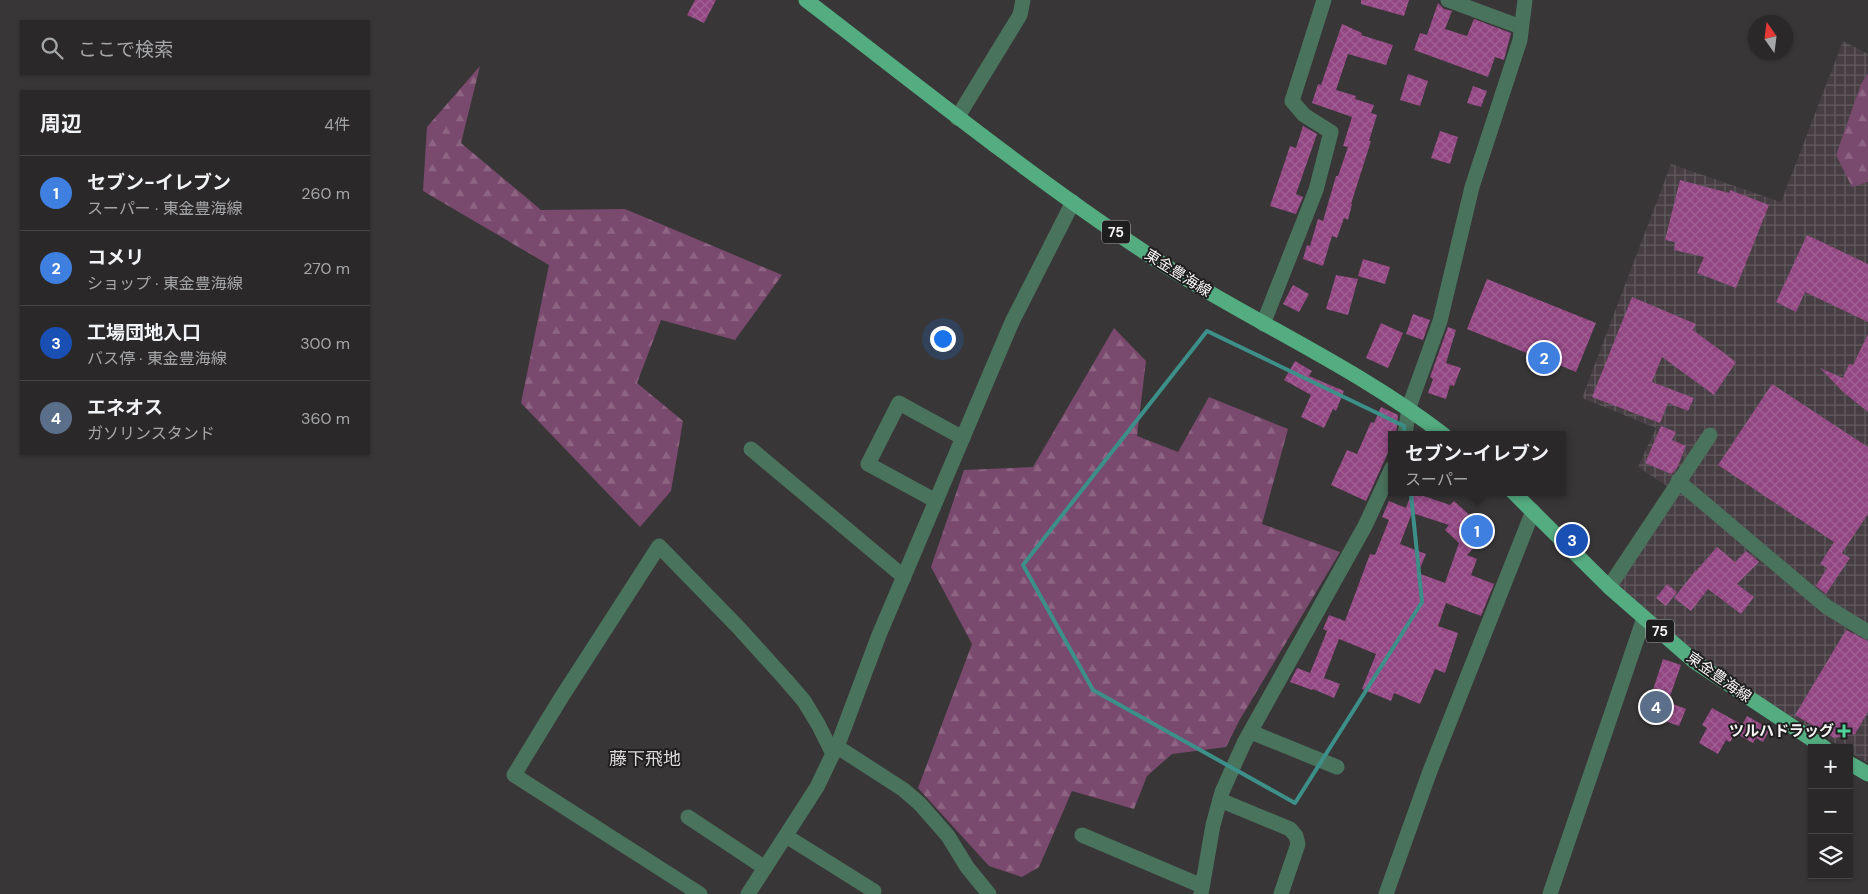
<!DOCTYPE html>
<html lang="ja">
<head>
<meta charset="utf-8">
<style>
  body { margin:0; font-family:"DM Sans","Noto Sans JP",sans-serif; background:#323031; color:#f1f3f6 }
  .controls { position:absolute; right:15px; bottom:15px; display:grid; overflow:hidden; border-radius:0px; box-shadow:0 1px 4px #0004 }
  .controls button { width:45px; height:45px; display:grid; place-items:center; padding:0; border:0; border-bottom:1px solid #464446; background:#2a2829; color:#f1f3f6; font:25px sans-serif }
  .compass { position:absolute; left:1748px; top:15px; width:45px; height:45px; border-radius:50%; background:#2a2829; box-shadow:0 1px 4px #0004; rotate:346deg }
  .you { position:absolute; left:942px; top:338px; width:18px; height:18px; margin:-12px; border:4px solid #fff; border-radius:50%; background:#1a73e8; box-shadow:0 0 0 8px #1a73e833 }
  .badge { display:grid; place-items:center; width:32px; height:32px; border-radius:50%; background:#50d398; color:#fff; font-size:16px; font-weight:700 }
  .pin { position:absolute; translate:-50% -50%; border:2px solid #fff; box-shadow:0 1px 5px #0006 }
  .popup { position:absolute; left:1388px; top:431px; width:178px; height:65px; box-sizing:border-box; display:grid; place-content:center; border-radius:0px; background:#2a2829; filter:drop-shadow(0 1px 4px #0005); font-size:16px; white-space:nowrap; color:#a5a6a8 }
  .popup b { font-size:19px; color:#f1f3f6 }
  .popup::after { content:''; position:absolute; left:50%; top:100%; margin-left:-10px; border:10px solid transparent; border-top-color:#2a2829 }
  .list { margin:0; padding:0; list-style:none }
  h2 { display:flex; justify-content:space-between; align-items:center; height:65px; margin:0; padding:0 20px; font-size:21px }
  h2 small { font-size:16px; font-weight:400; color:#a5a6a8 }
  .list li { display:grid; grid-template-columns:32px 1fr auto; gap:15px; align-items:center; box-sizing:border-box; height:75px; padding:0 20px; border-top:1px solid #464446 }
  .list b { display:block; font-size:19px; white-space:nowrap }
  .list p { margin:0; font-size:16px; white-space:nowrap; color:#a5a6a8 }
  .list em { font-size:16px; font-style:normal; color:#a5a6a8 }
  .icon { flex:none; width:28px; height:28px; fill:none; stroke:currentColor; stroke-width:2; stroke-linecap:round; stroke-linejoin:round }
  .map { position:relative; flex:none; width:1868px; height:894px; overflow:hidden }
  .search { position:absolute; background:#2a2829; box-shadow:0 1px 4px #0004; left:20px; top:20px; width:350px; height:55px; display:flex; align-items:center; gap:12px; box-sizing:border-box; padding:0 18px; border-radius:0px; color:#a5a6a8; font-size:19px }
  .panel { position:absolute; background:#2a2829; box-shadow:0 1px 4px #0004; left:20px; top:90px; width:350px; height:365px; border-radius:0px }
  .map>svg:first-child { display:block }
  .industrial { fill:url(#industrial-grid) }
  .forest { fill:url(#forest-firs) }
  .building { fill:url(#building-cross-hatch); fill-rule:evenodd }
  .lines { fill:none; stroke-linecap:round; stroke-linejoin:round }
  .minor { stroke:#4a735d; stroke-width:15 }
  .major { stroke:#53ad81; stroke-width:15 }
  .marked { fill:none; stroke:#3d8f89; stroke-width:4; stroke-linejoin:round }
  .poi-dot { fill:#50d398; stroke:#1f1e1e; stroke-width:2 }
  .labels { text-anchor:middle; stroke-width:4; stroke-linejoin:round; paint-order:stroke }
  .shield { fill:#1f1e1e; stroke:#b6b4b4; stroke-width:1 }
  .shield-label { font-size:14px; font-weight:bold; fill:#f6f4f5 }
  .street-label { font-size:15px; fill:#f6f4f5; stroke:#1f1e1e }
  .poi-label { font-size:15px; font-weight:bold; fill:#f6f4f5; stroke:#1f1e1e; text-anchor:end }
  .quarter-label { font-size:18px; fill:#dcd9db; stroke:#1f1e1e }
</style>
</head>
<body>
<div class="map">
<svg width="1868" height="894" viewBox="0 0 1868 894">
  <defs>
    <pattern id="industrial-grid" width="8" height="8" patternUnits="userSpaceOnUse" patternTransform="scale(1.25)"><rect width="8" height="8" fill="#463e43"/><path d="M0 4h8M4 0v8" fill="none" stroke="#615a5f"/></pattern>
    <pattern id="forest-firs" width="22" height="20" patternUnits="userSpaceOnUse" patternTransform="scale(1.25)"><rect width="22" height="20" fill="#7a496e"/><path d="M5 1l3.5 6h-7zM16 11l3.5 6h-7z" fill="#8e6483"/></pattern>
    <pattern id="building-cross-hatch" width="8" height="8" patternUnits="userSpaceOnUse" patternTransform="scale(1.25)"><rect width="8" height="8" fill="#924682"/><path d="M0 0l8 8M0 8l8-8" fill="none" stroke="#a26194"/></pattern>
  </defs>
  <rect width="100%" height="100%" fill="#383637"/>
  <path class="industrial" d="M1843 41 1868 54V763L1849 752V748H1843L1733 681 1694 653 1610 579 1670 488 1638 467 1656 428 1582 398 1671 164 1781 202Z"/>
  <g class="forest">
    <path d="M480 66 461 143 541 210 625 209 782 275 735 340 661 320 637 383 683 421 671 491 640 527 521 403 549 265 423 191 427 127Z"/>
    <path d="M1868 73V182L1852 187 1836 155 1861 84Z"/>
    <path d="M1114 328 1146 361 1137 436 1178 452 1209 397 1288 429 1262 524 1340 552 1239 721 1226 747 1172 754 1147 776 1134 809 1072 791 1039 867 1022 877 989 866 918 788 972 644 931 567 964 470 1033 467Z"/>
  </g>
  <g class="building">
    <path d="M695 0H716L704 23 687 15Z"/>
    <path d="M1361 0H1409L1404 16 1361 4Z"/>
    <path d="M1438 3 1444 9 1452 11 1445 29 1467 36 1474 19 1511 33 1504 60 1495 57 1488 77 1414 50 1420 33 1427 35Z"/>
    <path d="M1342 24 1362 33 1361 35 1393 45 1386 65 1348 54 1336 90 1356 96 1355 99 1374 105 1371 113 1377 115 1369 141H1371L1351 204H1352L1348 220 1344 218 1337 238 1332 236 1323 266 1303 259 1307 245 1310 246 1318 219 1323 221 1336 176H1338L1348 147 1343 146 1352 117 1312 103 1318 84 1321 85Z"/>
    <path d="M1408 74 1428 81 1420 106 1400 100Z"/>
    <path d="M1473 86 1487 91 1481 107 1467 103Z"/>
    <path d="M1303 126 1317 134 1296 194 1303 197 1296 214 1270 206 1290 146 1296 148Z"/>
    <path d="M1440 131 1458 137 1450 164 1431 158Z"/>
    <path d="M1680 180 1729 193 1730 190 1769 205 1736 288 1697 273 1704 257 1674 250 1675 242 1665 240Z"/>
    <path d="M1807 235 1868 264V322L1805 292 1796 312 1776 302Z"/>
    <path d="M1363 259 1390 267 1385 284 1358 276Z"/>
    <path d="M1336 275 1358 279 1348 315 1326 309Z"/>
    <path d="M1487 279 1596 323 1576 372 1559 365 1553 368 1531 359 1529 354 1467 329Z"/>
    <path d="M1293 285 1309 294 1299 312 1283 304Z"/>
    <path d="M1632 297 1696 324 1693 330 1736 362 1714 395 1662 357 1652 382 1694 398 1688 411 1668 403 1660 423 1592 397Z"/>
    <path d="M1413 314 1430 320 1423 340 1406 334Z"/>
    <path d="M1381 323 1403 333 1388 368 1366 358Z"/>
    <path d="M1448 327 1456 330 1446 363 1461 368 1454 386 1450 385 1446 399 1428 393 1433 379 1430 377Z"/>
    <path d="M1868 334V412L1843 392 1820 368 1843 378 1849 364 1853 365Z"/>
    <path d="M1295 361 1312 371 1309 376 1344 391 1336 411 1333 409 1324 428 1301 417 1311 395 1284 380Z"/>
    <path d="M1772 384 1868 447V514L1842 553 1850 558 1826 594 1816 586 1827 568 1820 564 1834 542 1718 465Z"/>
    <path d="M1381 407 1398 415 1396 435H1392V444L1366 501 1331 485 1347 450 1357 454 1371 422 1374 423Z"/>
    <path d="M1661 426 1676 432 1672 440 1686 446 1677 468 1671 474 1645 463Z"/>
    <path d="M1412 492 1450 505 1454 501 1475 520 1473 522 1487 534 1467 555 1477 559 1471 575 1494 584 1481 616 1446 603 1438 626 1458 633 1445 673 1435 669 1420 704 1394 693 1391 701 1362 689 1376 654 1339 639 1324 678 1340 684 1334 698 1313 689 1312 690 1290 682 1297 668 1310 673 1327 631 1323 629 1329 615 1345 621 1370 554 1375 555 1389 520 1382 517 1389 501 1406 508ZM1412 513 1449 525 1445 530 1459 543 1445 583 1418 573 1426 554 1400 544Z"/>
    <path d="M1717 547 1735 562 1746 551 1759 562 1737 584 1754 597 1741 614 1708 589 1691 611 1674 598 1695 571H1696Z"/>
    <path d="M1667 584 1677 592 1666 606 1656 598Z"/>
    <path d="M1846 630 1868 641V712L1855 734 1834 738 1795 715Z"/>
    <path d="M1663 659 1681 665 1668 702 1686 709 1679 726 1639 712 1645 694 1651 696Z"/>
    <path d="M1712 708 1741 724 1730 742 1726 740 1718 754 1699 743 1707 728 1702 725Z"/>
    <path d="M1747 716 1770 729 1763 742 1756 738 1753 743 1737 734Z"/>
  </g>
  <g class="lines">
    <g class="minor">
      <path d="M1448 0 1521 27"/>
      <path d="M957 118 1020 15 1023 0"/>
      <path d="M1263 324 1316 190 1331 132 1304 115 1292 101 1324 0"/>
      <path d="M1405 435 1409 407 1440 321 1472 187 1520 40 1525 0"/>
      <path d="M751 449 904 577"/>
      <path d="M1678 481 1827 607 1868 632"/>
      <path d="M936 501 868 464 899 403 963 438"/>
      <path d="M1609 587 1710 435"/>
      <path d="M1251 732 1337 767"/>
      <path d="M836 746 904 790 920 804 948 836 967 867 989 894"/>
      <path d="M1220 800 1290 829 1296 836 1298 844 1281 894"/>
      <path d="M688 817 765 868"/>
      <path d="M1082 835 1202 886"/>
      <path d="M786 836 874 891"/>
      <path d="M700 894 514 775 561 698 659 546 738 627 786 680 804 701 818 724 833 754"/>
      <path d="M748 894 817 787 840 739 879 635 1012 322 1073 202"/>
      <path d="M1201 894 1213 825 1222 792 1244 743 1365 526 1392 468"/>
      <path d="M1386 894 1430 771 1533 511"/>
      <path d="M1550 894 1644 618"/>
    </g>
    <g class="major">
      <path d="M806 0C917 85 1026 173 1143 251 1240 317 1351 363 1444 435"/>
      <path d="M1513 492 1609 587 1695 662 1825 748"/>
      <path d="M1849 763 1868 774"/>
    </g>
  </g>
  <path class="marked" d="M1207 331 1404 426 1422 602 1295 803 1093 690 1023 565Z"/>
  <path class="poi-dot" d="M1841.5 723.5h5v5h5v5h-5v5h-5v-5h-5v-5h5z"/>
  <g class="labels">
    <g class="shield">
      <rect x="1102" y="220.5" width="28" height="23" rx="4"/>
      <rect x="1646" y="619.5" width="28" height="23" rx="4"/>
    </g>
    <g class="shield-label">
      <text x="1116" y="237">75</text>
      <text x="1660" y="636">75</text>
    </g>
    <g class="street-label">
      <text transform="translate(1178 273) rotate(32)" y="5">東金豊海線</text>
      <text transform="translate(1719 677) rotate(35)" y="5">東金豊海線</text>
    </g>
    <g class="poi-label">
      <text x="1834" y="736">ツルハドラッグ</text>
    </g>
    <g class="quarter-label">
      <text x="645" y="765">藤下飛地</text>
    </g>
  </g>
</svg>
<div class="controls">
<button>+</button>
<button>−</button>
<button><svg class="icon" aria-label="layers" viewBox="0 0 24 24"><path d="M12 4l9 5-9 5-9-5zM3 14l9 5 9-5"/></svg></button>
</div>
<svg class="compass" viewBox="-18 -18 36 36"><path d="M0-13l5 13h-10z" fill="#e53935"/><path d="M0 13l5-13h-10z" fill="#a5a6a8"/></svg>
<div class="you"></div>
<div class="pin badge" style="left:1477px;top:531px;background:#3f7fe0">1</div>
<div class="popup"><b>セブン-イレブン</b>スーパー</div>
<div class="pin badge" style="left:1544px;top:358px;background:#3f7fe0">2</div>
<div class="pin badge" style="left:1572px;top:540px;background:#1a4fb4">3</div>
<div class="pin badge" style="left:1656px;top:707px;background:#5c6f8a">4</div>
<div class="search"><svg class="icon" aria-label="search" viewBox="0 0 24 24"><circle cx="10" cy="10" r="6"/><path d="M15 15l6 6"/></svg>ここで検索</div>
<section class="panel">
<h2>周辺<small>4件</small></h2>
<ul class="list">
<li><span class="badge" style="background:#3f7fe0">1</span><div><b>セブン-イレブン</b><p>スーパー · 東金豊海線</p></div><em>260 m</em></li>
<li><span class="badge" style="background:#3f7fe0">2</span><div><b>コメリ</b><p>ショップ · 東金豊海線</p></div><em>270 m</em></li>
<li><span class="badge" style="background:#1a4fb4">3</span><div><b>工場団地入口</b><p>バス停 · 東金豊海線</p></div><em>300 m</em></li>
<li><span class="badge" style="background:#5c6f8a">4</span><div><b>エネオス</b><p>ガソリンスタンド</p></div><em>360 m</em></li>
</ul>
</section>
</div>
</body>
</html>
